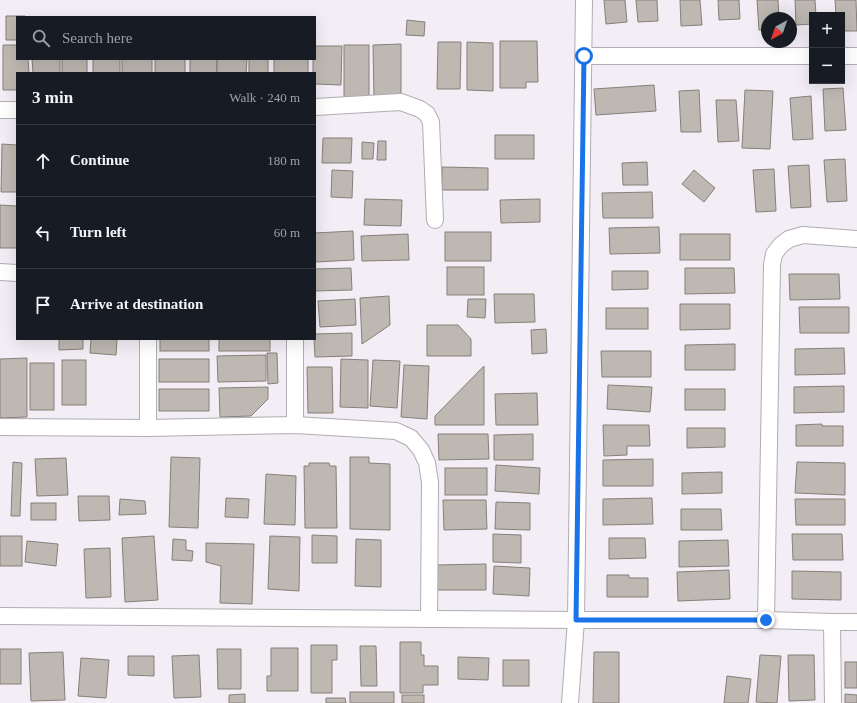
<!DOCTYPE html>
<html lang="en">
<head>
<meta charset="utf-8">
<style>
  body { margin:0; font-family:"Times New Roman",serif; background:#20242c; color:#f1f3f6 }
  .controls { position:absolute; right:12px; top:12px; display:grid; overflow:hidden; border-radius:0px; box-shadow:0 4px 16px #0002 }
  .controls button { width:36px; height:36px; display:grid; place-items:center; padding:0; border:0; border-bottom:1px solid #363941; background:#171b24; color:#f1f3f6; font:20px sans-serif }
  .compass { position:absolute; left:761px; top:12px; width:36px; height:36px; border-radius:50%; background:#171b24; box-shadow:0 4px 16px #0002; rotate:220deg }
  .stop { position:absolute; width:12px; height:12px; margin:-9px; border:3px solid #1a73e8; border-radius:50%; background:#fff }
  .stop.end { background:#1a73e8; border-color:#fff; box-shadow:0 1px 4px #0008 }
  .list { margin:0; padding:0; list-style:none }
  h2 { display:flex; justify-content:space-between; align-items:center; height:52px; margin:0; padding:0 16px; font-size:17px }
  h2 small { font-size:13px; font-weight:400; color:#9ea1a6 }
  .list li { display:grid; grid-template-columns:26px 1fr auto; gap:12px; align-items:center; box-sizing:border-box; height:72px; padding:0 16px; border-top:1px solid #363941 }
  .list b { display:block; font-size:15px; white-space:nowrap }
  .list em { font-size:13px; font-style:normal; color:#9ea1a6 }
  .icon { flex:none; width:22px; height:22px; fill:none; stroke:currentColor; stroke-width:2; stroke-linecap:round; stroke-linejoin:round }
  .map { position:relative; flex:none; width:857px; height:703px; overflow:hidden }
  .search { position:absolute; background:#171b24; box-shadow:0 4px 16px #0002; left:16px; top:16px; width:300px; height:44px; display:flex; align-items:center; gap:10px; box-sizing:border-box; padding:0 14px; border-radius:0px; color:#9ea1a6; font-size:15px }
  .panel { position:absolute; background:#171b24; box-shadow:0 4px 16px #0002; left:16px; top:72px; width:300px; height:268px; border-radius:0px }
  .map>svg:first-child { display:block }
  .building { fill:#beb8b2; stroke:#858079 }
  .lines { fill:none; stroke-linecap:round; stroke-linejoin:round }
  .minor-casing { stroke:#b1acb3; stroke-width:18 }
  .minor { stroke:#fff; stroke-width:16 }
  .route { stroke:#1a73e8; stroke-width:5 }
</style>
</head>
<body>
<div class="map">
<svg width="857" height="703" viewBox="0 0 857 703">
  <rect width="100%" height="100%" fill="#f3eef5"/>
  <g class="building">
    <path d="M604 0H625L627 22 606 24Z"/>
    <path d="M636 0H657L658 21 638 22Z"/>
    <path d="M680 0H700L702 25 681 26Z"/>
    <path d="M718 0H739L740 19 719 20Z"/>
    <path d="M757 0H778L779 18H767V30H759Z"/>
    <path d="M795 0H815L816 15H812V24L796 25Z"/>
    <path d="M835 0H856L857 31H842V15H836Z"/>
    <path d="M6 16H25V17H17V40H6Z"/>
    <path d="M407 20 425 22 424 36 406 35Z"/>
    <path d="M500 41H537L538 82H526V88H500Z"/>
    <path d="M438 42H461L460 89H437Z"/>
    <path d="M467 42 493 43V91L467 90Z"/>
    <path d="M401 44V99H374L373 45Z"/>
    <path d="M3 45H17V59H28L29 73H17V90H3Z"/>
    <rect x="344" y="45" width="25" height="56"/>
    <path d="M315 46H342L341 85 315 84V73H313V59H315Z"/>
    <path d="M32 59H60V73H33Z"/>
    <rect x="62" y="59" width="25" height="14"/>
    <rect x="93" y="59" width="27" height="14"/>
    <rect x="122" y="59" width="30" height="14"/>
    <rect x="155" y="59" width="30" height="14"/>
    <rect x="190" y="59" width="27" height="14"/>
    <path d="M217 59H247L246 73H217Z"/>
    <rect x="249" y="59" width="19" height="14"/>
    <rect x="274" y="59" width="34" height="14"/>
    <path d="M654 85 656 111 596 115 594 89Z"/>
    <path d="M843 88 846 130 825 131 823 89Z"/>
    <path d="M699 90 701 132H681L679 91Z"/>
    <path d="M745 90 773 91 770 149 742 148Z"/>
    <path d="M811 96 813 139 793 140 790 98Z"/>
    <path d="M716 100H736L739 141 718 142Z"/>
    <rect x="495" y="135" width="39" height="24"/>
    <path d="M323 138H352L351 163H322Z"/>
    <path d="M378 141H386V160H377Z"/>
    <path d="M362 142 374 143 373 159H362Z"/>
    <path d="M2 144 17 145V192H1Z"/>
    <path d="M845 159 847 201 827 202 824 160Z"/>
    <path d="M647 162 648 185H623L622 163Z"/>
    <path d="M809 165 811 207 791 208 788 166Z"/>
    <path d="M442 167 488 168V190H442Z"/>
    <path d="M774 169 776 211 756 212 753 170Z"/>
    <path d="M332 170 353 171 352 198 331 197Z"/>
    <path d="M694 170 715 188 704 202 682 184Z"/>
    <path d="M652 192 653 218H603L602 193Z"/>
    <path d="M365 199 402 200 401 226 364 225Z"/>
    <path d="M540 199V222L501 223 500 200Z"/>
    <path d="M0 205 17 206V248H0Z"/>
    <path d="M659 227 660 253 610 254 609 228Z"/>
    <path d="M353 231 354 260 315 262V233Z"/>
    <rect x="445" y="232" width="46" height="29"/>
    <path d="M408 234 409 260 362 261 361 236Z"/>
    <rect x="680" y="234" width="50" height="26"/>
    <rect x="447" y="267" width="37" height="28"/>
    <path d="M351 268 352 290 315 291V269Z"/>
    <path d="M685 268H734L735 293 685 294Z"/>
    <path d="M612 271H648V289L612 290Z"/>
    <path d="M789 274H839L840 299 790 300Z"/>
    <path d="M494 294H534L535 322 495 323Z"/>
    <path d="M389 296 390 325 362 344 360 298Z"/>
    <path d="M355 299 356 325 320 327 318 301Z"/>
    <path d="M468 299H486L485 318 467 317Z"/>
    <path d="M680 304H730V329L680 330Z"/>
    <path d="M799 307H849V333H800Z"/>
    <rect x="606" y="308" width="42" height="21"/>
    <path d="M427 325H458L471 339V356H427Z"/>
    <path d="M546 329 547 353 532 354 531 330Z"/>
    <path d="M352 333V356L315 357 314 339H315V334Z"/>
    <path d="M59 339H83V349L59 350Z"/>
    <path d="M91 339H117L116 355 90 353Z"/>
    <rect x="160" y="339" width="49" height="12"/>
    <rect x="219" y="339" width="51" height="12"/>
    <path d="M735 344V370H685V345Z"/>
    <path d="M844 348 845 374 795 375V349Z"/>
    <path d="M601 351H651V377H602Z"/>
    <path d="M267 353H277L278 383 268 384Z"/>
    <path d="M266 355V381L218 382 217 356Z"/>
    <path d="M27 358V417L0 418V359Z"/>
    <rect x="159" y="359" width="50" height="23"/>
    <path d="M341 359 368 360V408L340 407Z"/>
    <rect x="62" y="360" width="24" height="45"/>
    <path d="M373 360 400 361 397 408 370 406Z"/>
    <rect x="30" y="363" width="24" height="47"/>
    <path d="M404 365 429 366 427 419 401 417Z"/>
    <path d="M484 366V425H435V416Z"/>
    <path d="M307 367H332L333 413H308Z"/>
    <path d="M608 385 652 387 650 412 607 409Z"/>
    <path d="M844 386V412L794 413V387Z"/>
    <path d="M268 387V399L251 416 220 417 219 388Z"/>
    <rect x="159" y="389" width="50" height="22"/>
    <rect x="685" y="389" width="40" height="21"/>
    <path d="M537 393 538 425H496L495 394Z"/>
    <path d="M822 424V426H843V446H796V425Z"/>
    <path d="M603 425H649L650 446H627V455L604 456Z"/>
    <path d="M687 428H725V447L687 448Z"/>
    <path d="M438 434H488L489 459 439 460Z"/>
    <path d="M533 434V460H494V435Z"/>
    <path d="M171 457 200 458 198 528 169 527Z"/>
    <path d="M350 457H369V463L390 464V530L350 529Z"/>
    <path d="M66 458 68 495 37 496 35 459Z"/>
    <path d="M653 459V486H603V460Z"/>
    <path d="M13 462 22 463 20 516H11Z"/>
    <path d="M797 462 845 463V495L795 493Z"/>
    <path d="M309 463H329L330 466H336L337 528H305L304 466H309Z"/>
    <path d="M496 465 540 468 539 494 495 491Z"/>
    <rect x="445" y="468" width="42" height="27"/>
    <path d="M722 472V493L682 494V473Z"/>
    <path d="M266 474 296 476 295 525 264 524Z"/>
    <path d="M78 496H109L110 520 79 521Z"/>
    <path d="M226 498 249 499 248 518 225 517Z"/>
    <path d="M652 498 653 524 603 525V499Z"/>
    <path d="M120 499 145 501 146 514 119 515Z"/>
    <path d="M795 499H845V525H796Z"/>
    <path d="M443 500H486L487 529 444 530Z"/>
    <path d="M496 502 530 503V530L495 529Z"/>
    <rect x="31" y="503" width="25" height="17"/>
    <path d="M681 509H721L722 530H681Z"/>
    <path d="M493 534 521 535V563L493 562Z"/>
    <path d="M792 534H842L843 560H793Z"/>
    <path d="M312 535 337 536V563H312Z"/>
    <rect x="0" y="536" width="22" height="30"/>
    <path d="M154 536 158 600 125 602 122 538Z"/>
    <path d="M270 536 300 537 299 591 268 589Z"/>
    <path d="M609 538H645L646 558 609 559Z"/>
    <path d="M173 539 186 540V550L193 551 192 561 172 560Z"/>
    <path d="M356 539 381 540V587L355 586Z"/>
    <path d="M728 540 729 566 679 567V541Z"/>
    <path d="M27 541 58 544 56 566 25 562Z"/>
    <path d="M206 543 254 544 252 604 220 603 221 566 206 562Z"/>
    <path d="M110 548 111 597 86 598 84 549Z"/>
    <path d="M486 564V590H437L436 565Z"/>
    <path d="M494 566 530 568 529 596 493 594Z"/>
    <path d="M729 570 730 599 678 601 677 572Z"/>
    <path d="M792 571 841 572V600L792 599Z"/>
    <path d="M607 575H629V578H648V597H607Z"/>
    <path d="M400 642H421V655H424V666H438V685H423V693H400Z"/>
    <path d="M311 645H337V660H332V693H311Z"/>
    <path d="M360 646H376L377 686H361Z"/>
    <path d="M271 648H298V691H267V676H271Z"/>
    <rect x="0" y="649" width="21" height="35"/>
    <path d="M217 649H241V689H218Z"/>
    <path d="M63 652 65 700 31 701 29 653Z"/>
    <path d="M594 652H619V703H593Z"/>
    <path d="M199 655 201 697 174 698 172 656Z"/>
    <path d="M760 655 781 656 777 703 756 702Z"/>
    <path d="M788 655H814L815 700 789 701Z"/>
    <path d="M128 656H154V676L128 675Z"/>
    <path d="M458 657 489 658 488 680 458 679Z"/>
    <path d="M81 658 109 660 106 698 78 696Z"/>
    <rect x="503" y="660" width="26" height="26"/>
    <rect x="845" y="662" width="12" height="26"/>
    <path d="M727 676 751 679 748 703H724Z"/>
    <rect x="350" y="692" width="44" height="11"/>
    <path d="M245 694V703H229V695Z"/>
    <path d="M845 694 857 695V703H845Z"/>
    <rect x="402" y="695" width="22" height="8"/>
    <path d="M326 698H345L346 703H326Z"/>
  </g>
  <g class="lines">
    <g class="minor-casing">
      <g id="minor">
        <path d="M584 0 576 620H766L832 622H857"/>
        <path d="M584 56H812"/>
        <path d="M842 56H857"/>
        <path d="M315 107 401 102 420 109 427 114 431 122 435 220"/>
        <path d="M0 110H17"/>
        <path d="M0 272 17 273"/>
        <path d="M148 339V428"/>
        <path d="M295 425V339"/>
        <path d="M0 427 148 428 295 425 396 431 411 438 421 450 427 463 430 482 429 619"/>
        <path d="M0 616 576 620 570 703"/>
        <path d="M766 620 772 265 774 254 781 245 789 239 803 235 857 239"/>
        <path d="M832 622 833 703"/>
      </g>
    </g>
    <use href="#minor" class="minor"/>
  </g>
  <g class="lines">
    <path class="route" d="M584 56 576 620H766"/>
  </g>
</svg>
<div class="controls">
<button>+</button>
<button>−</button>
</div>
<svg class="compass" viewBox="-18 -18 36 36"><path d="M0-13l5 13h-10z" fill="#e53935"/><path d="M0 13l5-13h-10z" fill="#9ea1a6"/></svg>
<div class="stop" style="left:584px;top:56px"></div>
<div class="stop end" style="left:766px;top:620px"></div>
<div class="search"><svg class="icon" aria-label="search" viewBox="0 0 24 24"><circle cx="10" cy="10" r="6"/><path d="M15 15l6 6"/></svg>Search here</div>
<section class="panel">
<h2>3 min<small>Walk · 240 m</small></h2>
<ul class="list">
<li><svg class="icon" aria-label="ahead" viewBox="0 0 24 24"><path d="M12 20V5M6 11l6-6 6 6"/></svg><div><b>Continue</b></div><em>180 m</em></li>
<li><svg class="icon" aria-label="left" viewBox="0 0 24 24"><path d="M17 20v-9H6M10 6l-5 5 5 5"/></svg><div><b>Turn left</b></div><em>60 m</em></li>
<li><svg class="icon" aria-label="arrive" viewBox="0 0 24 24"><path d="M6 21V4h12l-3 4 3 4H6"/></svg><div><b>Arrive at destination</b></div></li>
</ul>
</section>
</div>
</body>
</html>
